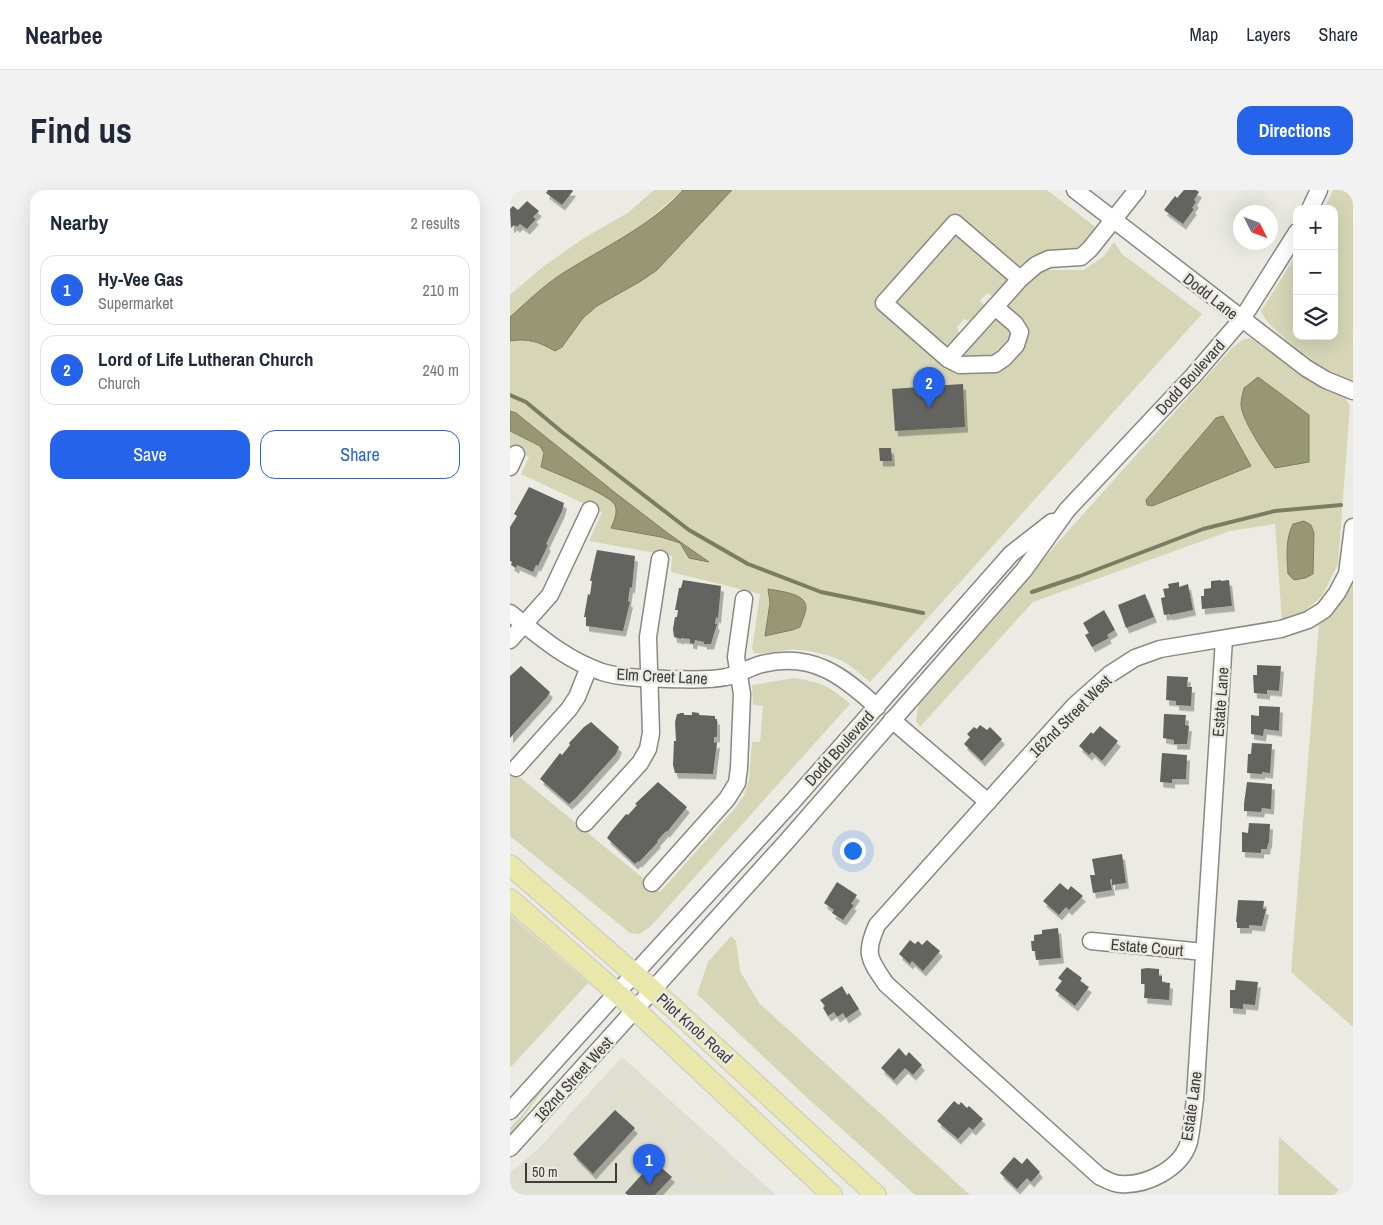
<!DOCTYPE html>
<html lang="en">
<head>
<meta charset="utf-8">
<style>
  body { margin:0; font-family:"Archivo Narrow",sans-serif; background:#f2f2f3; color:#1f2937 }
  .controls { position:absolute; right:15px; top:15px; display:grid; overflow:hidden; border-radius:10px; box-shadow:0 5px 20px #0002 }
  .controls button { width:45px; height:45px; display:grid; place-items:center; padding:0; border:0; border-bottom:1px solid #e0e1e3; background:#fff; color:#1f2937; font:25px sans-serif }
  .compass { position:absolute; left:723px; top:15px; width:45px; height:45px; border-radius:50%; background:#fff; box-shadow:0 5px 20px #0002; rotate:132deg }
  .scale { position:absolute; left:15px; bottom:12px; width:92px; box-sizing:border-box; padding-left:5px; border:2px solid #3c3c39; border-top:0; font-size:14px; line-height:18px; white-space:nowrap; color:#3c3c39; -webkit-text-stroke:4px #ebebe4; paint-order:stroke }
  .you { position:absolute; left:342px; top:660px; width:18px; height:18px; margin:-12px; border:4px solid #fff; border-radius:50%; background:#1a73e8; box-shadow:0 0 0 8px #1a73e833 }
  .badge { display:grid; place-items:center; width:32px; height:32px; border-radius:50%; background:#2563eb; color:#fff; font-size:16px; font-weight:700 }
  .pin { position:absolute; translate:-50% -41px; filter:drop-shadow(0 1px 2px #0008) }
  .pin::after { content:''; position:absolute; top:26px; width:18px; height:15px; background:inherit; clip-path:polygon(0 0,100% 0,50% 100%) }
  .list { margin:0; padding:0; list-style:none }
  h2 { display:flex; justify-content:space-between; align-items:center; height:65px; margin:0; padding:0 20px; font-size:21px }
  h2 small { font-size:16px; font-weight:400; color:#747a83 }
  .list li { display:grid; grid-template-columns:32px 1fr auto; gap:15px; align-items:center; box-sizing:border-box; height:70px; margin:0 10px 10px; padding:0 10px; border:1px solid #e0e1e3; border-radius:15px }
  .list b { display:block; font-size:19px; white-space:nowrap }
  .list p { margin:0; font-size:16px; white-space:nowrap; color:#747a83 }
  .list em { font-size:16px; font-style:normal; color:#747a83 }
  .actions { display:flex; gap:10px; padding:15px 20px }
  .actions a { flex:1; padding:11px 0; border:1px solid #2563eb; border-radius:15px; text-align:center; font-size:18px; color:#2563eb }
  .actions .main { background:#2563eb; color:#fff }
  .icon { flex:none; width:28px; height:28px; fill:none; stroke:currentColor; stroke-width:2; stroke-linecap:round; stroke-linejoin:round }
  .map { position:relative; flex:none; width:843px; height:1005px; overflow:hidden; border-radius:15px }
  header { display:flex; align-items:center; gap:30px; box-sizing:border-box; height:70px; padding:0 25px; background:#fff; border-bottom:1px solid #e0e1e3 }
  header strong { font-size:24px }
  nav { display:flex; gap:28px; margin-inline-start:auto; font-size:18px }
  .intro { display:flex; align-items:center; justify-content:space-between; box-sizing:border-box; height:120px; padding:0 30px }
  h1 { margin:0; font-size:35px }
  .button { padding:12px 22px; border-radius:15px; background:#2563eb; color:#fff; font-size:18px; font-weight:700 }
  main { display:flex; gap:30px; padding:0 30px }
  aside { flex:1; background:#fff; border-radius:15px; box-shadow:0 5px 20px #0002 }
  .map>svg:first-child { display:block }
  .built { fill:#dfdfd1 }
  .green { fill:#d6d6b7 }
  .water { fill:#989773; stroke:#7c7c62 }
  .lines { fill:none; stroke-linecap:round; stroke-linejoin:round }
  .stream { stroke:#7c7c62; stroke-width:4 }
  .building { fill:#64645e; filter:url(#shadow) }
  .minor-casing { stroke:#898983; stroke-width:19 }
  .major-casing { stroke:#c8c8c8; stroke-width:22 }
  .minor { stroke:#fff; stroke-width:16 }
  .major { stroke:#e9e7aa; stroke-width:20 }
  .labels { text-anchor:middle; stroke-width:5; stroke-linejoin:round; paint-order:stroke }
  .street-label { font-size:16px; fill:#3c3c39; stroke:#ebebe4 }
</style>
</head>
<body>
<header>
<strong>Nearbee</strong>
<nav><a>Map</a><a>Layers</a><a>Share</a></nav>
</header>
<div class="intro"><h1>Find us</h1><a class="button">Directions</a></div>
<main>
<aside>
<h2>Nearby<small>2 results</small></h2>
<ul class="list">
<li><span class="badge">1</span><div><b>Hy-Vee Gas</b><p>Supermarket</p></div><em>210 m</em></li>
<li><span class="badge">2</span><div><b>Lord of Life Lutheran Church</b><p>Church</p></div><em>240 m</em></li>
</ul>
<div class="actions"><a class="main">Save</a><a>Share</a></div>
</aside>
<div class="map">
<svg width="843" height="1005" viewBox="0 0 843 1005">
  <defs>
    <filter id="shadow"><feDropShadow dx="3" dy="5.5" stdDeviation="0" flood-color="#0004"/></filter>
  </defs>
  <rect width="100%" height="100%" fill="#ebebe4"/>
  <path class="built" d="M112 867 266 1005H0V983L28 959Z"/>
  <g class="green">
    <path d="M144 0H173L129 38 0 127V105L34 76 74 48 119 22Z"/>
    <path d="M222 0H537L588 39 576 54 566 59 535 62 522 66 498 88V93L482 106 477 103 470 111 474 115 460 132 454 129 447 137 449 144 434 159 430 156 421 165 439 180 447 183 486 182 492 178 512 157 497 119V116L522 85 537 80H574L594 66 604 52 612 64 692 124 360 492C351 485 342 476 332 471 317 464 295 459 279 460 267 461 256 465 244 463L242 458 250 404 161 382 162 366 79 351 92 322 11 284 19 267 0 259V241L30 256 34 263C46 271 100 306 105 315 108 323 104 331 101 338L151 347 170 353 179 368 197 371 159 344 108 305 6 223 0 221V151C19 148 29 152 45 160L52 157 73 128 87 116 131 91 147 80Z"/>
    <path d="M823 0H843V190C832 187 821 182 811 176 798 169 754 134 751 121L787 64V146H824V19H814Z"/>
    <path d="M485 127C498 136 506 143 493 158 490 162 486 167 481 169 473 171 461 168 453 168L452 163Z"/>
    <path d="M740 148 750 153 795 187 809 196 835 207 840 216 828 374 812 406 789 426 772 431 765 334 720 341 523 412 410 537 406 531 409 512 464 446 723 157 732 150Z"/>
    <path d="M843 390V837L781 782 809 434C824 422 835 408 843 390Z"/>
    <path d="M285 488C312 493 320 496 340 514L140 737 129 744 120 743 0 646V579L150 702 225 618 234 605 239 589 242 552H250L253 516 243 515 242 495Z"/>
    <path d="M0 725 78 793 0 878Z"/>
    <path d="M221 746 226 751 230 781 249 813 460 1005H405L293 904 187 804 198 772Z"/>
    <path d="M93 828 94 829 42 887 0 946V938L13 924 38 889Z"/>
    <path d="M769 947 829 1000 824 1005H768Z"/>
  </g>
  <g class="water">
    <path d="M173 0H222L147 80 131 91 87 116 73 128 52 157 45 161C29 152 19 148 0 151V127C16 113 32 97 50 85 92 58 140 37 173 0Z"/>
    <path d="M748 187 799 225V272L765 278C755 264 731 229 731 214 731 209 733 203 734 198Z"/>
    <path d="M0 221 6 223 108 305 159 344 199 372 179 368 170 353 151 347 101 338C104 331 108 323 105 315 99 304 45 283 31 277L34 263 30 256 0 241Z"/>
    <path d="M713 226 741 276 642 316 637 315 636 310 706 228Z"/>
    <path d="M794 331 801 335 804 343 803 384 795 388 784 390 778 384C777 367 775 350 783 334Z"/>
    <path d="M258 399C268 401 296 403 296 417 296 423 292 431 290 437L282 440 255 446 260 413Z"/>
  </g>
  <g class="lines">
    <g class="stream">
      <path d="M0 205 16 212 52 242 179 340 238 374 311 402 413 423"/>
      <path d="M522 402 570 386 693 339 765 321 831 315"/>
    </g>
  </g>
  <g class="building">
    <path d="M38 0H62L63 1 52 15 36 3Z"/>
    <path d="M674 0H686L689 2 684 10 686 12 682 18 684 19 673 34 654 20 665 6 667 8Z"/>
    <path d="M17 11 29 21 23 27 26 29 17 39 10 34 7 37 4 35 1 38 0 19 3 16 8 20Z"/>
    <path d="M408 193H421V196L453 194 455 237 385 241 382 199 409 197Z"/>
    <path d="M369 258H381L382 271H370Z"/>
    <path d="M19 297 54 313 52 321 36 354 38 355 28 376 26 375 23 382 7 375 6 378 1 375 2 372 0 371V337L7 326 4 324Z"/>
    <path d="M87 360 125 366 122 398 120 397 118 411 120 412 113 441 76 436V427H74L78 404 80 405 82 391H80L85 368Z"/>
    <path d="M173 390 211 396 208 428 206 427 205 434H207L201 454H194V452L185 450 184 454 180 453V449L171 448V449L164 447 163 439 165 427H167L168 420H165L169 398H171Z"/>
    <path d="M711 390V391L719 390 722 416 692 419 691 406H694V399L701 398V391Z"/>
    <path d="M669 392V397L678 394 683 420 660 425V424L654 425 651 408 655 407 653 399 659 398 658 394Z"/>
    <path d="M635 404 644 427 616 438 608 415Z"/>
    <path d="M594 420 605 440 597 445 599 448 582 457 575 445 579 443 573 433Z"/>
    <path d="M747 475 771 476 769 501 757 500V504L744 503 743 485H747Z"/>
    <path d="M11 476 40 502 37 507 0 548V486Z"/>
    <path d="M657 486 678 487 677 497H682L681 516 666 515V511L656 510Z"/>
    <path d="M749 516 770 517 769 541 754 539 753 546 741 544V525L749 526Z"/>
    <path d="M182 522 189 523V525L205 526V529H207V547H204V553L207 552 203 584 165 583 163 575 164 551H166L165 532 167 524H169L170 523H174V525H182Z"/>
    <path d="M654 524 676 525 675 535 679 536 677 554H664V550L653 548Z"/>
    <path d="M81 532 109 557 106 564 65 609 59 614 30 589 50 563 52 565 60 555 59 553 74 537Z"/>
    <path d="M470 535 477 540 480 537 492 549 472 571 454 554 460 547 457 544 464 537 467 539Z"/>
    <path d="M590 536 608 551 592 571 582 562 579 565 569 556 581 542 583 544Z"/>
    <path d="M742 553 762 554 760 583 752 582V584L737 583 738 564H741Z"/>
    <path d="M652 563 677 565 676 589H662V593L650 592Z"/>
    <path d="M148 592 177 617 157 642 156 641 147 651 148 652 129 672 128 671 125 674 97 648 101 642 116 624 118 625 127 615 125 614Z"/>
    <path d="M737 592 762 594 761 619 752 618 751 622 734 621V614Z"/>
    <path d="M739 633 760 634 759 653H758L757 659H751V663L732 662V642L738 643Z"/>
    <path d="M612 664 616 693 602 695V689L600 690 602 700 583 703 580 685H585L582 669Z"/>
    <path d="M327 692 347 705 341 714 344 715 333 730 322 723 324 720 314 713Z"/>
    <path d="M550 693 558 700 561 696 573 706 559 720 556 717 549 725 533 711Z"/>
    <path d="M728 710 754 711 753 719H756L752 736 739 735V738H727V732H726Z"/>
    <path d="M548 738 551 768 526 770 525 761H522L521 751H524V745L532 744V740Z"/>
    <path d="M400 750 405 754 408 751 412 755 417 750 430 761 413 781 402 771 400 774 389 764Z"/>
    <path d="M557 777 572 788 570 791 579 797 565 816 545 800 552 791 548 788Z"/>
    <path d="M637 778 649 779V786H652V792L660 793 659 810 634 808 635 794H631V779Z"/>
    <path d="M726 790 748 792 745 815 733 814V819L720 818V800H725Z"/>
    <path d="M332 796 337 805 339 803 349 819 336 828 333 823 327 827 324 822 318 826 313 818 315 816 310 810Z"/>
    <path d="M389 858 396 866 399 862 412 875 403 885 395 878 384 890 371 878Z"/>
    <path d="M444 911 449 915 451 912 457 918 459 916 473 929 463 940 459 937 448 949 427 931Z"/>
    <path d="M105 920 125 938 83 984 63 964Z"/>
    <path d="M504 967 512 974 517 968 530 982 521 992 517 988 507 999 490 983Z"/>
    <path d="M144 971 162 987 145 1005H118L115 1003Z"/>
  </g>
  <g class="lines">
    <g class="minor-casing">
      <g id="minor">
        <path d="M565 0 796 178 816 190 843 201"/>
        <path d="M800 19 809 0"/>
        <path d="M485 117 505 134 510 142 506 155 494 168 485 174 450 175 438 169 374 113 445 33 510 89"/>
        <path d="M438 169 510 89 526 75 539 69 571 67 580 59 627 0"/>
        <path d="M0 277 6 264"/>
        <path d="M0 423C29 446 56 470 92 482 112 488 134 488 156 489 176 489 196 491 216 487 228 485 240 477 252 474 302 462 332 485 367 517"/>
        <path d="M714 449 685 909C683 923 682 938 679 952 671 979 636 996 610 994 603 994 595 989 589 986L376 794C359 769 354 764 367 735L564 516 600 484 625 468 650 459 771 439 798 430 814 420 827 403 837 384 843 337"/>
        <path d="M0 450 40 405 80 320"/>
        <path d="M382 530 478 612"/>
        <path d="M6 578 59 519 67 507 79 477"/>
        <path d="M75 633 130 573 138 559 141 543 138 447 150 369"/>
        <path d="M142 693 217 609 227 593 229 578 232 504 226 467 234 409"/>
        <path d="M581 751 694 762"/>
        <path d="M0 921 93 818 283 611 501 364 542 332"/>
        <path d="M0 958 277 651 514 380 557 320 683 186 732 129 787 42"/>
      </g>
    </g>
    <g class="major-casing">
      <g id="major">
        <path d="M0 675 163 818 366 1005"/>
        <path d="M0 709 116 811 322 1005"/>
      </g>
    </g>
    <use href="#minor" class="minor"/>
    <use href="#major" class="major"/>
  </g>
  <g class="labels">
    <g class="street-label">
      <text transform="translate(701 106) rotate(38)" y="6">Dodd Lane</text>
      <text transform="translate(680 187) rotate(-48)" y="6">Dodd Boulevard</text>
      <text transform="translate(152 486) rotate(3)" y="6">Elm Creet Lane</text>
      <text transform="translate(710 512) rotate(-86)" y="6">Estate Lane</text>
      <text transform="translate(560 526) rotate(-45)" y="6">162nd Street West</text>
      <text transform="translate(329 558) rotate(-48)" y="6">Dodd Boulevard</text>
      <text transform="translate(637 757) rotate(5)" y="6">Estate Court</text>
      <text transform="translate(185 838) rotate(42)" y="6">Pilot Knob Road</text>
      <text transform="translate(63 889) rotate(-48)" y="6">162nd Street West</text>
      <text transform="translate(681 916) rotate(-82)" y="6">Estate Lane</text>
    </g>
  </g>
</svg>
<div class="controls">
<button>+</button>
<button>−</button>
<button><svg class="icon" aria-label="layers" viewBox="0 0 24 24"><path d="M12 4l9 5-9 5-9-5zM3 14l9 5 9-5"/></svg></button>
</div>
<svg class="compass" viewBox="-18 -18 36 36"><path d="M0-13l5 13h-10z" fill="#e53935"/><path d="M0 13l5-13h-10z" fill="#747a83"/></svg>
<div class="scale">50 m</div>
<div class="you"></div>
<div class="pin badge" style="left:139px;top:995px">1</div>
<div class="pin badge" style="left:419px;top:218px">2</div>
</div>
</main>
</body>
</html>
